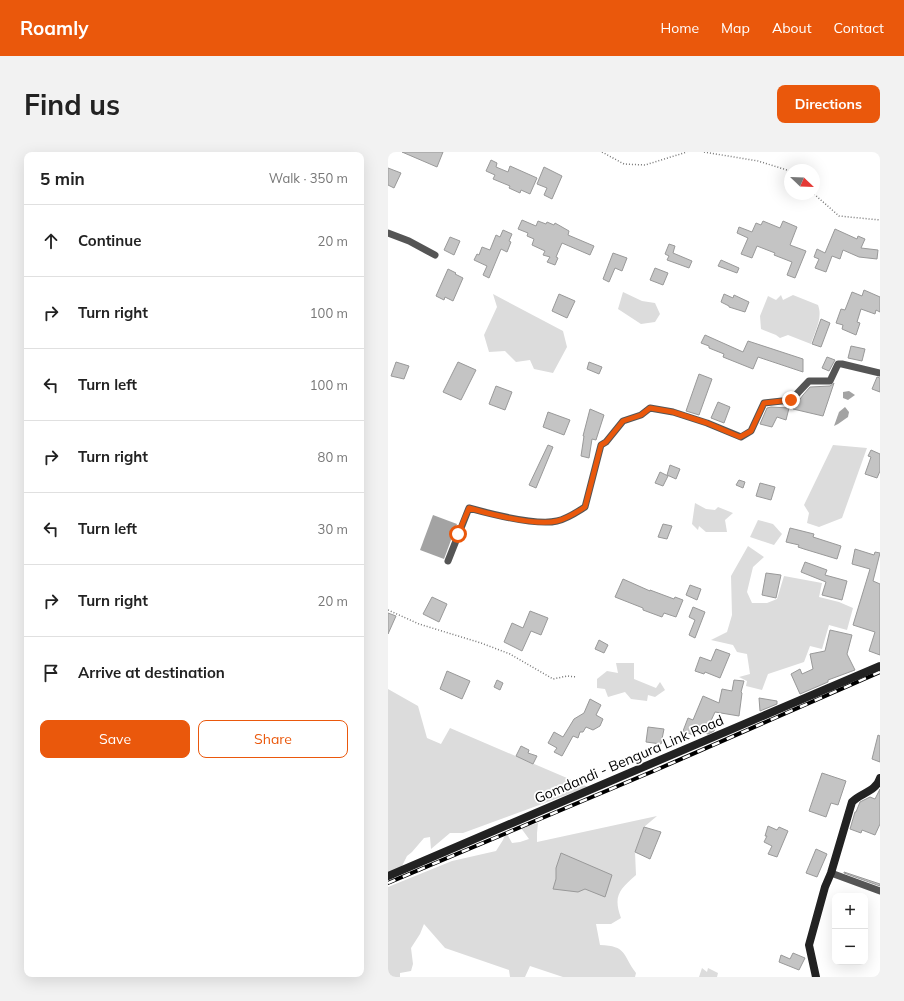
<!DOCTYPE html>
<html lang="en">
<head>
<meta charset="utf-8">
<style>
  body { margin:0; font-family:Mulish,sans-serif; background:#f2f2f2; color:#222 }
  .controls { position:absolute; right:12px; bottom:12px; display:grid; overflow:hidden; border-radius:8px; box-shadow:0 4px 16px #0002 }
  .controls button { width:36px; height:36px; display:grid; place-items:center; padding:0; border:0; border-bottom:1px solid #e0e0e0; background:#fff; color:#222; font:20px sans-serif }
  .compass { position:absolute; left:396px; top:12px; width:36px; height:36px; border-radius:50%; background:#fff; box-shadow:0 4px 16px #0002; rotate:113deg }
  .stop { position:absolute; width:12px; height:12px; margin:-9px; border:3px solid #ea580c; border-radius:50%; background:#fff }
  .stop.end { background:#ea580c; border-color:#fff; box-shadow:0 1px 4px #0008 }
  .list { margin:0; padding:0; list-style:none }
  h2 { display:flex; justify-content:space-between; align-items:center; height:52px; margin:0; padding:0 16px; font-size:17px }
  h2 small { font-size:13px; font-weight:400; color:#767676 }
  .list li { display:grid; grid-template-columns:26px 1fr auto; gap:12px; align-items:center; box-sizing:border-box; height:72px; padding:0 16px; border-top:1px solid #e0e0e0 }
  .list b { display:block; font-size:15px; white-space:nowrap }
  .list em { font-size:13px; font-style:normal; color:#767676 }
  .actions { display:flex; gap:8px; padding:12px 16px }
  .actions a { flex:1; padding:9px 0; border:1px solid #ea580c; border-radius:8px; text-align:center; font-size:14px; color:#ea580c }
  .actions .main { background:#ea580c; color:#fff }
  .icon { flex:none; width:22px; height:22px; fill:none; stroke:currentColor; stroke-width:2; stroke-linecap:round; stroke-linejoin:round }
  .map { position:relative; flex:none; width:492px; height:825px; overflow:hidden; border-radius:8px }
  header { display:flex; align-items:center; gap:24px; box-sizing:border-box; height:56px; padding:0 20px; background:#ea580c; color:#fff }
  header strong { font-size:19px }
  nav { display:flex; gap:22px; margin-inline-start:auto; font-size:14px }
  .intro { display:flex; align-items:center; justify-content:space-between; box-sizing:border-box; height:96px; padding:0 24px }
  h1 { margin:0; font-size:28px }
  .button { padding:10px 18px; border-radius:8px; background:#ea580c; color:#fff; font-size:14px; font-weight:700 }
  main { display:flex; gap:24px; padding:0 24px }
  aside { flex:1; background:#fff; border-radius:8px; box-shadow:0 4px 16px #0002 }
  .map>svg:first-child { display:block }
  .green { fill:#dcdcdc }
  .water { fill:#a3a3a3 }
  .building { fill:#c4c4c4; stroke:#999 }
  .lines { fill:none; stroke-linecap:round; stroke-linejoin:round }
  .path { stroke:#777; stroke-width:1.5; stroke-dasharray:1 2; stroke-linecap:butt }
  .minor { stroke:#555; stroke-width:7 }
  .secondary { stroke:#222; stroke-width:8 }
  .rail-casing { stroke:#000; stroke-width:4 }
  .rail { stroke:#fff; stroke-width:2.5; stroke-dasharray:8; stroke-linecap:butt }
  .route { stroke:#ea580c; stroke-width:5 }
  .labels { text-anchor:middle; stroke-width:3.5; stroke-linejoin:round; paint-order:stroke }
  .street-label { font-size:14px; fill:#000; stroke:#fff }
</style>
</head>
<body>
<header>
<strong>Roamly</strong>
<nav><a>Home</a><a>Map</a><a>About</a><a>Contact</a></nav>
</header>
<div class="intro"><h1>Find us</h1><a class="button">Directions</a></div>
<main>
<aside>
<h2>5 min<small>Walk · 350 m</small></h2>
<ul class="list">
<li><svg class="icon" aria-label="ahead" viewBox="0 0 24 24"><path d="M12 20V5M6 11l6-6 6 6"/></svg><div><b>Continue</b></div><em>20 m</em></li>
<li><svg class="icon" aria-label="right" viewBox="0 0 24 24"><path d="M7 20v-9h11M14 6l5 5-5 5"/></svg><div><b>Turn right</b></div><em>100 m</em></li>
<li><svg class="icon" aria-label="left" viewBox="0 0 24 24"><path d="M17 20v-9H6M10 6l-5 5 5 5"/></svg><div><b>Turn left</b></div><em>100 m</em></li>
<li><svg class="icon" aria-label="right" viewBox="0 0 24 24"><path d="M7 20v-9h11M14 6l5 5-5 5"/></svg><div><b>Turn right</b></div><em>80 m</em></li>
<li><svg class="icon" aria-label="left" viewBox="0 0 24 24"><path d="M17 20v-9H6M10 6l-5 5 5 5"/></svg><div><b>Turn left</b></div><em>30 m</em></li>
<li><svg class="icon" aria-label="right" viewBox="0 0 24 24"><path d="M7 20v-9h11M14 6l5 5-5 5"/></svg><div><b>Turn right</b></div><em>20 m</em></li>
<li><svg class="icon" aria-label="arrive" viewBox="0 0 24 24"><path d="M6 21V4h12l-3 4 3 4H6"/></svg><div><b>Arrive at destination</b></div></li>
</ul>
<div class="actions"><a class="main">Save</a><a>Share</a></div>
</aside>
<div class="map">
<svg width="492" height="825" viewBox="0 0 492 825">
  <rect width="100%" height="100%" fill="#fff"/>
  <g class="green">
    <path d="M235 140 254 149 267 151 272 162 267 170 253 172 230 157Z"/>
    <path d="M105 142 175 179 179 195 165 221 146 217 142 208 128 210 117 199 101 200 96 183 109 155Z"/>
    <path d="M393 143 395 148 405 143 430 153C435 166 427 179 423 192L400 183 392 186 388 183 373 177 372 164 380 144 388 148Z"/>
    <path d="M445 293 479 296 454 366 431 375 419 371 421 361 416 353Z"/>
    <path d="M307 351 318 357 327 358 330 355 345 361 337 368 339 380H318L311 374 310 378 304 372Z"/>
    <path d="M370 368 385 372 394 382 386 393 362 385Z"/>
    <path d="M360 394 376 405 365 415 359 440 364 451H379L389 447 396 424 434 431 431 445 451 450 465 456 459 478 441 473 434 497 422 494 416 510 380 522 374 538 358 534 359 529 351 525 362 522 359 502 349 500 345 493 323 488 339 480 344 463 343 424Z"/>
    <path d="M228 511H246V527L268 536 272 530 277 538 267 545 260 543 259 549 243 547 237 540 220 545 217 537 209 536V527L219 519 230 521Z"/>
    <path d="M0 537 30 554 39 586 53 592 62 576 200 635 75 681H62L43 697 42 685 36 686 24 700 19 704 13 716 0 722Z"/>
    <path d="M269 664 256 675 247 700 248 723C231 738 225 744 233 766L223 772H208L212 793C239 794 234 802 248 821L247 825H175L142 814 137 825H122L121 818 57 796 36 772 32 782 23 796 25 812 23 819 12 821V825H0V735L64 709 108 699 115 688 118 680 124 691 132 690 141 687 133 676 150 671 149 681V690Z"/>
    <path d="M314 816 319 820 320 816 330 821 329 825H311Z"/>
  </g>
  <g class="water">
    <path d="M461 239 467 243 460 248 455 246V240Z"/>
    <path d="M457 255 461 260 460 265 450 272 446 274 451 260Z"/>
    <path d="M45 363 69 372 56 407 32 398Z"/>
  </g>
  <g class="building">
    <path d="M14 0H55L49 15Z"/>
    <path d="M103 8 109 11 108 15 120 20 122 14 149 26 142 42 133 38 132 41 121 36 122 34 105 27 107 23 98 19Z"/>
    <path d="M156 15 174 24 164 47 156 43 159 36 149 32Z"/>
    <path d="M0 16 13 21 6 36 0 33Z"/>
    <path d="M134 68 148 74 150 69 158 72 159 70 166 73 167 71 181 79 180 83 206 94 202 103 174 91 168 105 170 106 167 113 159 110 162 105 155 103 157 99 144 93 146 87 139 84 140 81 130 77Z"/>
    <path d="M375 69 392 76 395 69 409 75 402 93 418 99 407 126 399 123 404 110 386 103 387 101 369 94 364 106 353 102 360 86 349 81 351 75 364 80 368 71 373 73Z"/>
    <path d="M447 77 469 87 470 84 477 87 473 96 490 98 489 107 471 105 455 98 452 107 444 104 438 120 427 116 431 107 426 105 429 97 437 101Z"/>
    <path d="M115 78 124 82 121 89 123 90 119 100 113 97 101 126 95 123 99 114 86 108 89 102 91 103 94 95 102 98 108 83 112 85Z"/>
    <path d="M62 85 72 89 66 103 56 98Z"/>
    <path d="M281 92 287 94 285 101 304 109 301 116 279 108 281 104 277 102Z"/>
    <path d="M225 101 239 106 234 119 227 116 221 130 215 127Z"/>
    <path d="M333 108 351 116 349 121 330 114Z"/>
    <path d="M267 116 280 121 275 133 262 128Z"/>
    <path d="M60 117 68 121 67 122 75 126 65 149 57 145 56 148 48 144Z"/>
    <path d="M476 138 492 145V160L488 158 487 162 473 157 469 170 472 171 468 183 454 177 455 173 448 171 453 157 457 158 464 140 474 144Z"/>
    <path d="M171 142 187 149 179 166 164 159Z"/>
    <path d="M336 142 345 146 346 143 361 150 357 160 341 155V154L333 150Z"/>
    <path d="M433 167 442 171 433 195 424 192Z"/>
    <path d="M317 183 355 200 360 189 415 207V220L370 205 365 217 335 205 336 202 321 196V194L313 191Z"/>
    <path d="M463 194 477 197 474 209 460 206Z"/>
    <path d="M439 205 447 208 441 219 434 216Z"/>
    <path d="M8 210 21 214 16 227 3 224Z"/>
    <path d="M70 210 88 218 73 248 55 240Z"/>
    <path d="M201 210 214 215 211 222 199 217Z"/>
    <path d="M311 222 324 227 311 263 298 259Z"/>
    <path d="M489 225 492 226V240L484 237Z"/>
    <path d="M446 231 435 264 405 257 415 243 422 235 442 234Z"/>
    <path d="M108 234 124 240 117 258 101 252Z"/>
    <path d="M330 250 342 255 336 271 323 266Z"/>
    <path d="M383 255 401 256 398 268 389 265 384 275 372 272 379 256Z"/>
    <path d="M202 257 216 263 208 288 204 287 201 306 193 304 196 284H195Z"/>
    <path d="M160 260 182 268 176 283 155 275Z"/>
    <path d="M160 293 165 295 148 336 141 333Z"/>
    <path d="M483 298 492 302V319L489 326 477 322 483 305 480 304Z"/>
    <path d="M282 313 292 317 288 327 279 323Z"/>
    <path d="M272 320 280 324 275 334 267 331Z"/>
    <path d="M351 328 357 330 355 336 348 333Z"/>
    <path d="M372 331 387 335 383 348 368 344Z"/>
    <path d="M275 372 284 374 279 387 270 385Z"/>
    <path d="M402 376 426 382 425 385 453 394 449 407 416 397 410 395 411 393 398 390Z"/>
    <path d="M467 397 486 403 487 400 492 401 485 429 492 432V503L481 499 487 480 465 473 482 417 464 412Z"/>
    <path d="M417 410 439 418 437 423 459 429 454 448 434 443 438 430 413 420Z"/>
    <path d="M378 421 393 423 388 446 374 443Z"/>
    <path d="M235 427 262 439V438L286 447 287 445 295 448 288 465 276 461 274 465 255 458V456L227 445Z"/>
    <path d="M302 433 313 437 309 448 298 443Z"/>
    <path d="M44 445 59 452 51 470 35 462Z"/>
    <path d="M305 455 317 460 307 486 301 483 307 468 301 465Z"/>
    <path d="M142 459 160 466 153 483 143 479 134 499 116 490 124 471 135 476Z"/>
    <path d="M0 461 8 464 0 482Z"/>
    <path d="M442 478 464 483 459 502 467 518 440 528V530L412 542 403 522 412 517 414 522 425 517 422 502 437 499Z"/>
    <path d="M211 488 220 493 216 501 207 497Z"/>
    <path d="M328 497 342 502 332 526 317 520 316 522 307 519 312 505 323 509Z"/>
    <path d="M59 519 82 529 74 547 52 537Z"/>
    <path d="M109 528 115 531 112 538 106 535Z"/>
    <path d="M346 528 356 529 353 540 354 541 351 564 327 560 321 573 327 575 326 579 320 582 308 577 305 583 295 579 300 566 305 568 315 544 331 551 334 537 344 539Z"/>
    <path d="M371 546 389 549V552L372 559Z"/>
    <path d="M202 547 213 553 208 563 215 567 212 574 205 578 198 575 195 580H192L190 586 185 584 174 604 166 600 169 596 160 591 166 580 175 585 186 567 196 561Z"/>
    <path d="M260 575 276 577 273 592 258 590Z"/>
    <path d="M490 583 492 584V610L484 607Z"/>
    <path d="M133 594 141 598 140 601 149 604 145 612 128 604Z"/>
    <path d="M434 621 458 629 450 653 443 651 438 665 421 659Z"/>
    <path d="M492 637V672L487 683 474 678 473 681 462 677 467 660H468L472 650 482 645 487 647Z"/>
    <path d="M380 674 389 678 391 675 400 679 389 705 380 702 384 694 376 690 379 684H377Z"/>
    <path d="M256 675 273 680 262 707 247 700Z"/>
    <path d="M428 697 439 702 429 725 418 721Z"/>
    <path d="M173 701 224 723 217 745 197 737 190 740 165 737 168 727V716Z"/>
    <path d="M456 720 492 732V734L456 721Z"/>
    <path d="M405 801 417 806 411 818 391 810 393 803 402 807Z"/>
  </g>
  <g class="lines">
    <g class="path">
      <path d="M214 0 236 12 257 13 299 0"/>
      <path d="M316 0 370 9 402 19"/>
      <path d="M426 42 451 64 492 68"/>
      <path d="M0 458 31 472 93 491 122 502 165 527 179 524 189 525"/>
    </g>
    <g class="minor">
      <path d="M0 81 21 89 47 103"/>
      <path d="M60 409 81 356C103 362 148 374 169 369 179 367 189 360 197 355L213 293 218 290 235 269 253 263 262 256 285 260 319 271 353 285 363 279 376 251 403 248 421 229H442L450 212H454L492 221"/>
      <path d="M443 721 492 739"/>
    </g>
    <g class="secondary">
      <path d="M0 724 492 514"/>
      <path d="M428 825 421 793 437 735 443 721 464 650C472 641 488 640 492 626"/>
    </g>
    <g class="rail-casing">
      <path id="rail" d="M0 731 268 618 492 520"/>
    </g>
    <use href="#rail" class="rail"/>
  </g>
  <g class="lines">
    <path class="route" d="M70 382 81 356C102 362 148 374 169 369 179 367 189 360 197 355L213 293 218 290 235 269 253 263 262 256 285 260 319 271 352 285 363 279 376 251 403 248"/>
  </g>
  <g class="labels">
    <g class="street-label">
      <text transform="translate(241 607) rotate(-23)" y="5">Gomdandi - Bengura Link Road</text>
    </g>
  </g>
</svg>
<div class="controls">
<button>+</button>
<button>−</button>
</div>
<svg class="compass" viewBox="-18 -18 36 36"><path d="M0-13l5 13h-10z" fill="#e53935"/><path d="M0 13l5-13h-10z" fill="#767676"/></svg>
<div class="stop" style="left:70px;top:382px"></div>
<div class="stop end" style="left:403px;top:248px"></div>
</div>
</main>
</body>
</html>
